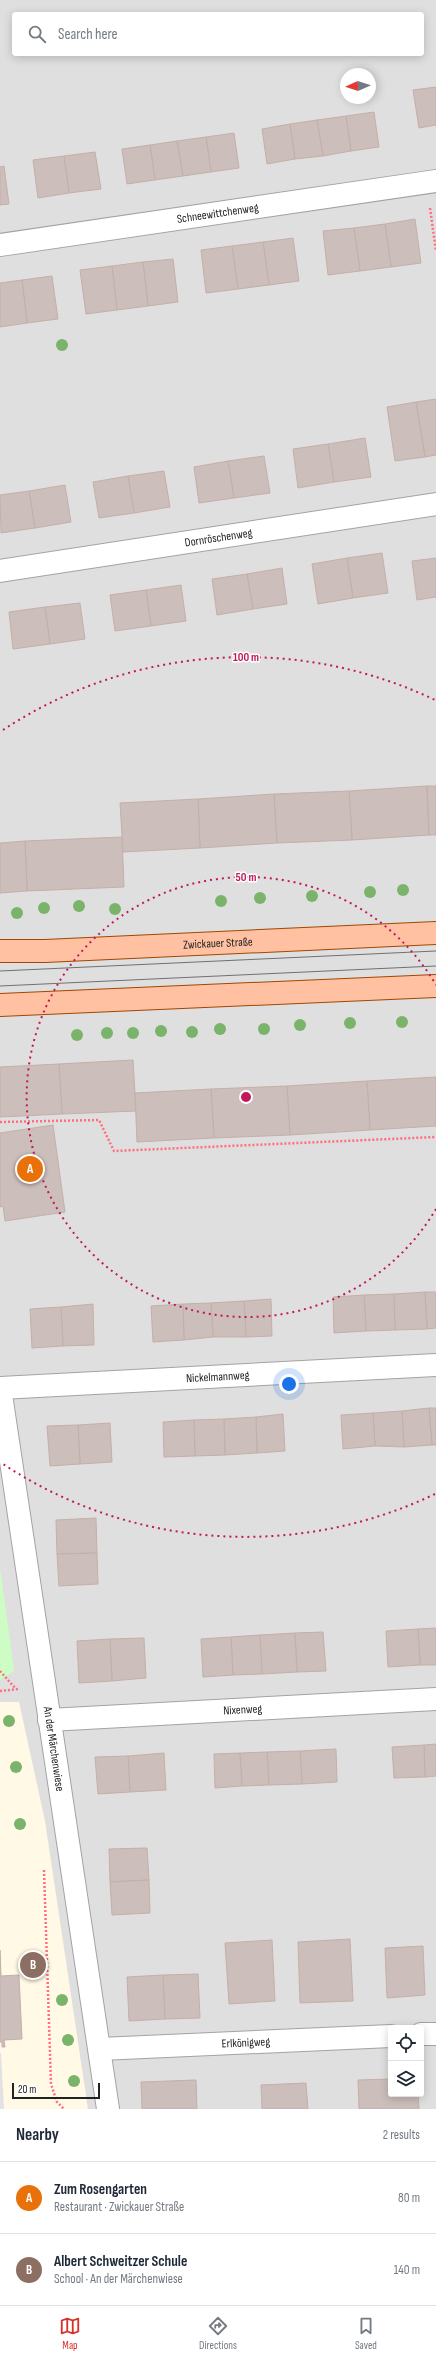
<!DOCTYPE html>
<html lang="en">
<head>
<meta charset="utf-8">
<style>
  body { margin:0; font-family:"Sofia Sans Condensed",sans-serif; background:#f2f2f3; color:#1f2937 }
  .controls { position:absolute; right:12px; bottom:12px; display:grid; overflow:hidden; border-radius:4px; box-shadow:0 2px 10px #0003 }
  .controls button { width:36px; height:36px; display:grid; place-items:center; padding:0; border:0; border-bottom:1px solid #e0e1e3; background:#fff; color:#1f2937; font:20px sans-serif }
  .compass { position:absolute; left:340px; top:68px; width:36px; height:36px; border-radius:50%; background:#fff; box-shadow:0 2px 10px #0003; rotate:267deg }
  .scale { position:absolute; left:12px; bottom:10px; width:88px; box-sizing:border-box; padding-left:4px; border:2px solid #222; border-top:0; font-size:11px; line-height:14px; white-space:nowrap; color:#222; -webkit-text-stroke:3px #fff; paint-order:stroke }
  .you { position:absolute; left:289px; top:1384px; width:14px; height:14px; margin:-10px; border:3px solid #fff; border-radius:50%; background:#1a73e8; box-shadow:0 0 0 6px #1a73e833 }
  .badge { display:grid; place-items:center; width:26px; height:26px; border-radius:50%; background:#d93025; color:#fff; font-size:13px; font-weight:700 }
  .pin { position:absolute; translate:-50% -50%; border:2px solid #fff; box-shadow:0 1px 4px #0006 }
  .list { margin:0; padding:0; list-style:none }
  h2 { display:flex; justify-content:space-between; align-items:center; height:52px; margin:0; padding:0 16px; font-size:17px }
  h2 small { font-size:13px; font-weight:400; color:#747a83 }
  .list li { display:grid; grid-template-columns:26px 1fr auto; gap:12px; align-items:center; box-sizing:border-box; height:72px; padding:0 16px; border-top:1px solid #e0e1e3 }
  .list b { display:block; font-size:15px; white-space:nowrap }
  .list p { margin:0; font-size:13px; white-space:nowrap; color:#747a83 }
  .list em { font-size:13px; font-style:normal; color:#747a83 }
  .icon { flex:none; width:22px; height:22px; fill:none; stroke:currentColor; stroke-width:2; stroke-linecap:round; stroke-linejoin:round }
  .map { position:relative; flex:none; width:436px; height:2109px; overflow:hidden }
  .search { position:absolute; background:#fff; box-shadow:0 2px 10px #0003; left:12px; right:12px; top:12px; height:44px; display:flex; align-items:center; gap:10px; box-sizing:border-box; padding:0 14px; border-radius:4px; color:#747a83; font-size:15px }
  .sheet { height:196px; background:#fff }
  nav { display:flex; justify-content:space-around; align-items:center; box-sizing:border-box; height:56px; border-top:1px solid #e0e1e3; background:#fff; font-size:11px; color:#747a83 }
  nav a { display:grid; justify-items:center; gap:2px }
  nav .on { color:#d93025 }
  .map>svg:first-child { display:block }
  .residential { fill:#e0dfdf; fill-rule:evenodd }
  .education { fill:#fff9e5 }
  .park { fill:#cdfdc5 }
  .parking { fill:#e2e2e2 }
  .building { fill:#cbbebb; stroke:#c5afa9 }
  .lines { fill:none; stroke-linecap:round; stroke-linejoin:round }
  .minor-casing { stroke:#a3a3a3; stroke-width:24 }
  .major-casing { stroke:#a04700; stroke-width:24 }
  .path { stroke:#ff6d7e; stroke-width:2.5; stroke-dasharray:2 2; stroke-linecap:butt }
  .minor { stroke:#fff; stroke-width:22 }
  .major { stroke:#ffc1a1; stroke-width:22 }
  .tram { stroke:#707070; stroke-width:1 }
  .tree { fill:#7ab46b }
  .ring { fill:none; stroke:#c2185b; stroke-width:2; stroke-dasharray:2 4 }
  .labels { text-anchor:middle; stroke-width:3; stroke-linejoin:round; paint-order:stroke }
  .street-label { font-size:12px; fill:#222; stroke:#fff }
  .centre { fill:#c2185b; stroke:#fff; stroke-width:2 }
  .ring-label { font-size:12px; text-anchor:middle; font-weight:bold; fill:#c2185b; stroke:#fff; stroke-width:3; stroke-linejoin:round; paint-order:stroke }
</style>
</head>
<body>
<div class="map">
<svg width="436" height="2109" viewBox="0 0 436 2109">
  <rect width="100%" height="100%" fill="#f2ede8"/>
  <path class="residential" d="M0 0H436V2109H0ZM14 14H422V54H14ZM346 74H370V98H346ZM391 2028H421V2094H391Z"/>
  <path class="education" d="M0 1702H19L45 1821 88 2109H0Z"/>
  <path class="park" d="M0 1568 14 1671 0 1680Z"/>
  <path class="parking" d="M0 2053H1L4 2109H0Z"/>
  <g class="building">
    <path d="M436 87V125L419 128 413 90Z"/>
    <path d="M374 112 379 147 351 151 346 116Z"/>
    <path d="M346 116 351 151 323 156 317 120Z"/>
    <path d="M317 120 323 156 295 159 290 124Z"/>
    <path d="M290 124 295 159 267 164 262 129Z"/>
    <path d="M234 133 239 168 211 172 206 137Z"/>
    <path d="M206 137 211 172 183 176 177 141Z"/>
    <path d="M177 141 183 176 155 180 150 145Z"/>
    <path d="M150 145 155 180 127 184 122 149Z"/>
    <path d="M95 152 101 189 69 193 64 156Z"/>
    <path d="M64 156 69 193 38 198 33 160Z"/>
    <path d="M4 166 9 204 0 205V167Z"/>
    <path d="M415 219 421 263 391 267 385 224Z"/>
    <path d="M385 224 391 267 360 271 354 228Z"/>
    <path d="M354 228 360 271 328 275 323 231Z"/>
    <path d="M293 238 299 281 269 285 263 242Z"/>
    <path d="M263 242 269 285 238 289 232 246Z"/>
    <path d="M232 246 238 289 206 293 201 250Z"/>
    <path d="M173 259 178 302 148 306 143 262Z"/>
    <path d="M143 262 148 306 117 310 112 266Z"/>
    <path d="M112 266 117 310 86 314 80 270Z"/>
    <path d="M52 276 58 319 27 323 22 280Z"/>
    <path d="M22 280 27 323 0 327V283Z"/>
    <path d="M436 399V455L425 457 416 402Z"/>
    <path d="M416 402 425 457 395 461 387 407Z"/>
    <path d="M365 438 371 477 334 482 328 444Z"/>
    <path d="M328 444 334 482 298 488 293 449Z"/>
    <path d="M264 456 270 493 234 498 228 461Z"/>
    <path d="M228 461 234 498 199 503 194 467Z"/>
    <path d="M164 471 170 507 134 513 128 476Z"/>
    <path d="M128 476 134 513 99 518 93 482Z"/>
    <path d="M65 485 71 522 35 528 29 491Z"/>
    <path d="M29 491 35 528 1 533 0 495Z"/>
    <path d="M382 553 388 593 353 598 347 558Z"/>
    <path d="M347 558 353 598 318 604 312 564Z"/>
    <path d="M436 558V597L417 600 412 561Z"/>
    <path d="M282 568 287 604 253 609 247 574Z"/>
    <path d="M247 574 253 609 217 615 212 579Z"/>
    <path d="M181 585 186 621 151 626 146 590Z"/>
    <path d="M146 590 151 626 115 631 110 595Z"/>
    <path d="M80 603 85 639 50 644 45 607Z"/>
    <path d="M45 607 50 644 13 649 9 612Z"/>
    <path d="M427 786 429 835 352 840 349 791Z"/>
    <path d="M427 786H436V835H429Z"/>
    <path d="M349 791 352 840 277 843 274 794Z"/>
    <path d="M274 794 277 843 200 848 198 799Z"/>
    <path d="M198 799 200 848 123 852 120 803Z"/>
    <path d="M122 837 124 887 27 891 25 841Z"/>
    <path d="M25 841 27 891 0 893V843Z"/>
    <path d="M133 1060 136 1111 62 1114 59 1064Z"/>
    <path d="M59 1064 62 1114 0 1117V1067Z"/>
    <path d="M436 1077V1126L370 1130 367 1081Z"/>
    <path d="M367 1081 370 1130 290 1135 287 1086Z"/>
    <path d="M287 1086 290 1135 214 1138 211 1089Z"/>
    <path d="M211 1089 214 1138 137 1142 135 1093Z"/>
    <path d="M53 1125 65 1212 5 1221 3 1206 0 1207V1133Z"/>
    <path d="M425 1292H436V1328L427 1329Z"/>
    <path d="M425 1292 427 1329 395 1330 394 1294Z"/>
    <path d="M394 1294 395 1330 366 1331 364 1295Z"/>
    <path d="M364 1295 366 1331 334 1333 333 1297Z"/>
    <path d="M271 1299 272 1336 246 1337 244 1301Z"/>
    <path d="M244 1301 246 1337H213L211 1303Z"/>
    <path d="M211 1303 213 1337 184 1340 183 1304Z"/>
    <path d="M93 1304 94 1345 63 1346 61 1307Z"/>
    <path d="M183 1304 184 1340 153 1342 151 1306Z"/>
    <path d="M61 1307 63 1346 32 1348 30 1309Z"/>
    <path d="M429 1408H436V1445H432Z"/>
    <path d="M429 1408 432 1445 404 1447 402 1411Z"/>
    <path d="M402 1411 404 1447 375 1446 373 1413Z"/>
    <path d="M373 1413 375 1446 343 1449 341 1415Z"/>
    <path d="M283 1414 285 1451 257 1453 256 1417Z"/>
    <path d="M256 1417 257 1453 225 1455 224 1419Z"/>
    <path d="M224 1419 225 1455 195 1456 194 1420Z"/>
    <path d="M194 1420 195 1456 164 1457 163 1422Z"/>
    <path d="M110 1423 112 1462 80 1464 78 1425Z"/>
    <path d="M78 1425 80 1464 50 1466 47 1426Z"/>
    <path d="M96 1518 97 1553 57 1554 56 1520Z"/>
    <path d="M97 1553 98 1584 59 1586 57 1554Z"/>
    <path d="M436 1628V1665H420L418 1629Z"/>
    <path d="M418 1629 420 1665 388 1667 386 1631Z"/>
    <path d="M323 1632 326 1671 297 1672 295 1633Z"/>
    <path d="M295 1633 297 1672 262 1674 260 1635Z"/>
    <path d="M260 1635 262 1674 233 1675 231 1637Z"/>
    <path d="M231 1637 233 1675 203 1677 201 1639Z"/>
    <path d="M144 1638 146 1678 112 1681 110 1639Z"/>
    <path d="M110 1639 112 1681 79 1683 77 1641Z"/>
    <path d="M436 1744V1776L425 1777 424 1745Z"/>
    <path d="M424 1745 425 1777 394 1778 392 1747Z"/>
    <path d="M336 1749 337 1782 302 1784 300 1751Z"/>
    <path d="M300 1751 302 1784 269 1785 267 1752Z"/>
    <path d="M267 1752 269 1785 242 1786 240 1753Z"/>
    <path d="M164 1753 166 1790 130 1792 128 1756Z"/>
    <path d="M240 1753 242 1786 215 1788 214 1754Z"/>
    <path d="M128 1756 130 1792 98 1794 95 1757Z"/>
    <path d="M147 1848 149 1880 110 1882 109 1849Z"/>
    <path d="M149 1880 150 1913 112 1915 110 1882Z"/>
    <path d="M350 1939 353 2001 300 2003 298 1942Z"/>
    <path d="M272 1940 275 2001 229 2004 225 1943Z"/>
    <path d="M423 1946 425 1995 387 1998 385 1948Z"/>
    <path d="M0 1950 1 1976 19 1975 22 2039 4 2040 5 2047H2V2042H0Z"/>
    <path d="M198 1974 200 2018 165 2019 163 1975Z"/>
    <path d="M163 1975 165 2019 129 2021 127 1977Z"/>
    <path d="M391 2079V2094H418L419 2109H359L358 2080Z"/>
    <path d="M196 2080 197 2109H142L141 2082Z"/>
    <path d="M306 2083 308 2109H262L261 2085Z"/>
  </g>
  <g class="lines">
    <g class="minor-casing">
      <g id="minor">
        <path id="s1" d="M0 245 436 181"/>
        <path id="s2" d="M0 571 436 504"/>
        <path id="s3" d="M0 1388 108 2109"/>
        <path id="s4" d="M0 1388 436 1365"/>
        <path id="s5" d="M49 1720 436 1699"/>
        <path d="M421 2034H436"/>
        <path id="s6" d="M100 2049 391 2036"/>
      </g>
    </g>
    <g class="major-casing">
      <g id="major">
        <path id="s7" d="M0 951H45L436 933"/>
        <path d="M0 1005 436 986"/>
      </g>
    </g>
    <g class="path">
      <path d="M430 208 436 251"/>
      <path d="M0 1122 99 1120 114 1151 436 1137"/>
      <path d="M0 1671 16 1689"/>
      <path d="M0 1691 19 1689"/>
      <path d="M44 1870 51 2084 57 2102 64 2109"/>
    </g>
    <use href="#minor" class="minor"/>
    <use href="#major" class="major"/>
    <g class="tram">
      <path d="M0 971 436 951"/>
      <path d="M0 986 436 966"/>
    </g>
  </g>
  <g class="tree">
    <circle cx="62" cy="345" r="6"/>
    <circle cx="403" cy="890" r="6"/>
    <circle cx="370" cy="892" r="6"/>
    <circle cx="312" cy="896" r="6"/>
    <circle cx="260" cy="898" r="6"/>
    <circle cx="221" cy="901" r="6"/>
    <circle cx="79" cy="906" r="6"/>
    <circle cx="44" cy="908" r="6"/>
    <circle cx="115" cy="909" r="6"/>
    <circle cx="17" cy="913" r="6"/>
    <circle cx="402" cy="1022" r="6"/>
    <circle cx="350" cy="1023" r="6"/>
    <circle cx="300" cy="1025" r="6"/>
    <circle cx="220" cy="1029" r="6"/>
    <circle cx="264" cy="1029" r="6"/>
    <circle cx="161" cy="1031" r="6"/>
    <circle cx="192" cy="1032" r="6"/>
    <circle cx="107" cy="1033" r="6"/>
    <circle cx="133" cy="1033" r="6"/>
    <circle cx="77" cy="1035" r="6"/>
    <circle cx="9" cy="1721" r="6"/>
    <circle cx="16" cy="1767" r="6"/>
    <circle cx="20" cy="1824" r="6"/>
    <circle cx="62" cy="2000" r="6"/>
    <circle cx="68" cy="2040" r="6"/>
    <circle cx="74" cy="2081" r="6"/>
  </g>
  <g class="ring">
    <path d="M436 1209A220 220 0 1 1 436 985"/>
    <path d="M435 1494A440 440 0 0 1 3 1464M3 730A440 440 0 0 1 435 700"/>
  </g>
  <g class="labels">
    <g class="street-label">
      <text dy="4" stroke="none"><textPath href="#s1" startOffset="220">Schneewittchenweg</textPath></text>
      <text dy="4" stroke="none"><textPath href="#s2" startOffset="221">Dornröschenweg</textPath></text>
      <text dy="4" stroke="none"><textPath href="#s7" startOffset="218">Zwickauer Straße</textPath></text>
      <text dy="4" stroke="none"><textPath href="#s4" startOffset="218">Nickelmannweg</textPath></text>
      <text dy="4" stroke="none"><textPath href="#s5" startOffset="194">Nixenweg</textPath></text>
      <text dy="4" stroke="none"><textPath href="#s3" startOffset="365">An der Märchenwiese</textPath></text>
      <text dy="4" stroke="none"><textPath href="#s6" startOffset="146">Erlkönigweg</textPath></text>
    </g>
  </g>
  <circle cx="246" cy="1097" r="6" class="centre"/>
  <g class="ring-label">
    <text x="246" y="661">100 m</text>
    <text x="246" y="881">50 m</text>
  </g>
</svg>
<div class="controls">
<button><svg class="icon" aria-label="locate" viewBox="0 0 24 24"><circle cx="12" cy="12" r="6"/><path d="M12 2v4M12 18v4M2 12h4M18 12h4"/></svg></button>
<button><svg class="icon" aria-label="layers" viewBox="0 0 24 24"><path d="M12 4l9 5-9 5-9-5zM3 14l9 5 9-5"/></svg></button>
</div>
<svg class="compass" viewBox="-18 -18 36 36"><path d="M0-13l5 13h-10z" fill="#e53935"/><path d="M0 13l5-13h-10z" fill="#747a83"/></svg>
<div class="scale">20 m</div>
<div class="you"></div>
<div class="pin badge" style="left:30px;top:1169px;background:#e8710a">A</div>
<div class="pin badge" style="left:33px;top:1965px;background:#8d6e63">B</div>
<div class="search"><svg class="icon" aria-label="search" viewBox="0 0 24 24"><circle cx="10" cy="10" r="6"/><path d="M15 15l6 6"/></svg>Search here</div>
</div>
<section class="sheet">
<h2>Nearby<small>2 results</small></h2>
<ul class="list">
<li><span class="badge" style="background:#e8710a">A</span><div><b>Zum Rosengarten</b><p>Restaurant · Zwickauer Straße</p></div><em>80 m</em></li>
<li><span class="badge" style="background:#8d6e63">B</span><div><b>Albert Schweitzer Schule</b><p>School · An der Märchenwiese</p></div><em>140 m</em></li>
</ul>
</section>
<nav>
<a class="on"><svg class="icon" aria-label="map" viewBox="0 0 24 24"><path d="M3 6l6-2 6 2 6-2v14l-6 2-6-2-6 2zM9 4v14M15 6v14"/></svg>Map</a>
<a><svg class="icon" aria-label="directions" viewBox="0 0 24 24"><path d="M12 3l9 9-9 9-9-9zM9 14v-3h6M13 9l2 2-2 2"/></svg>Directions</a>
<a><svg class="icon" aria-label="saved" viewBox="0 0 24 24"><path d="M7 4h10v16l-5-4-5 4z"/></svg>Saved</a>
</nav>
</body>
</html>
